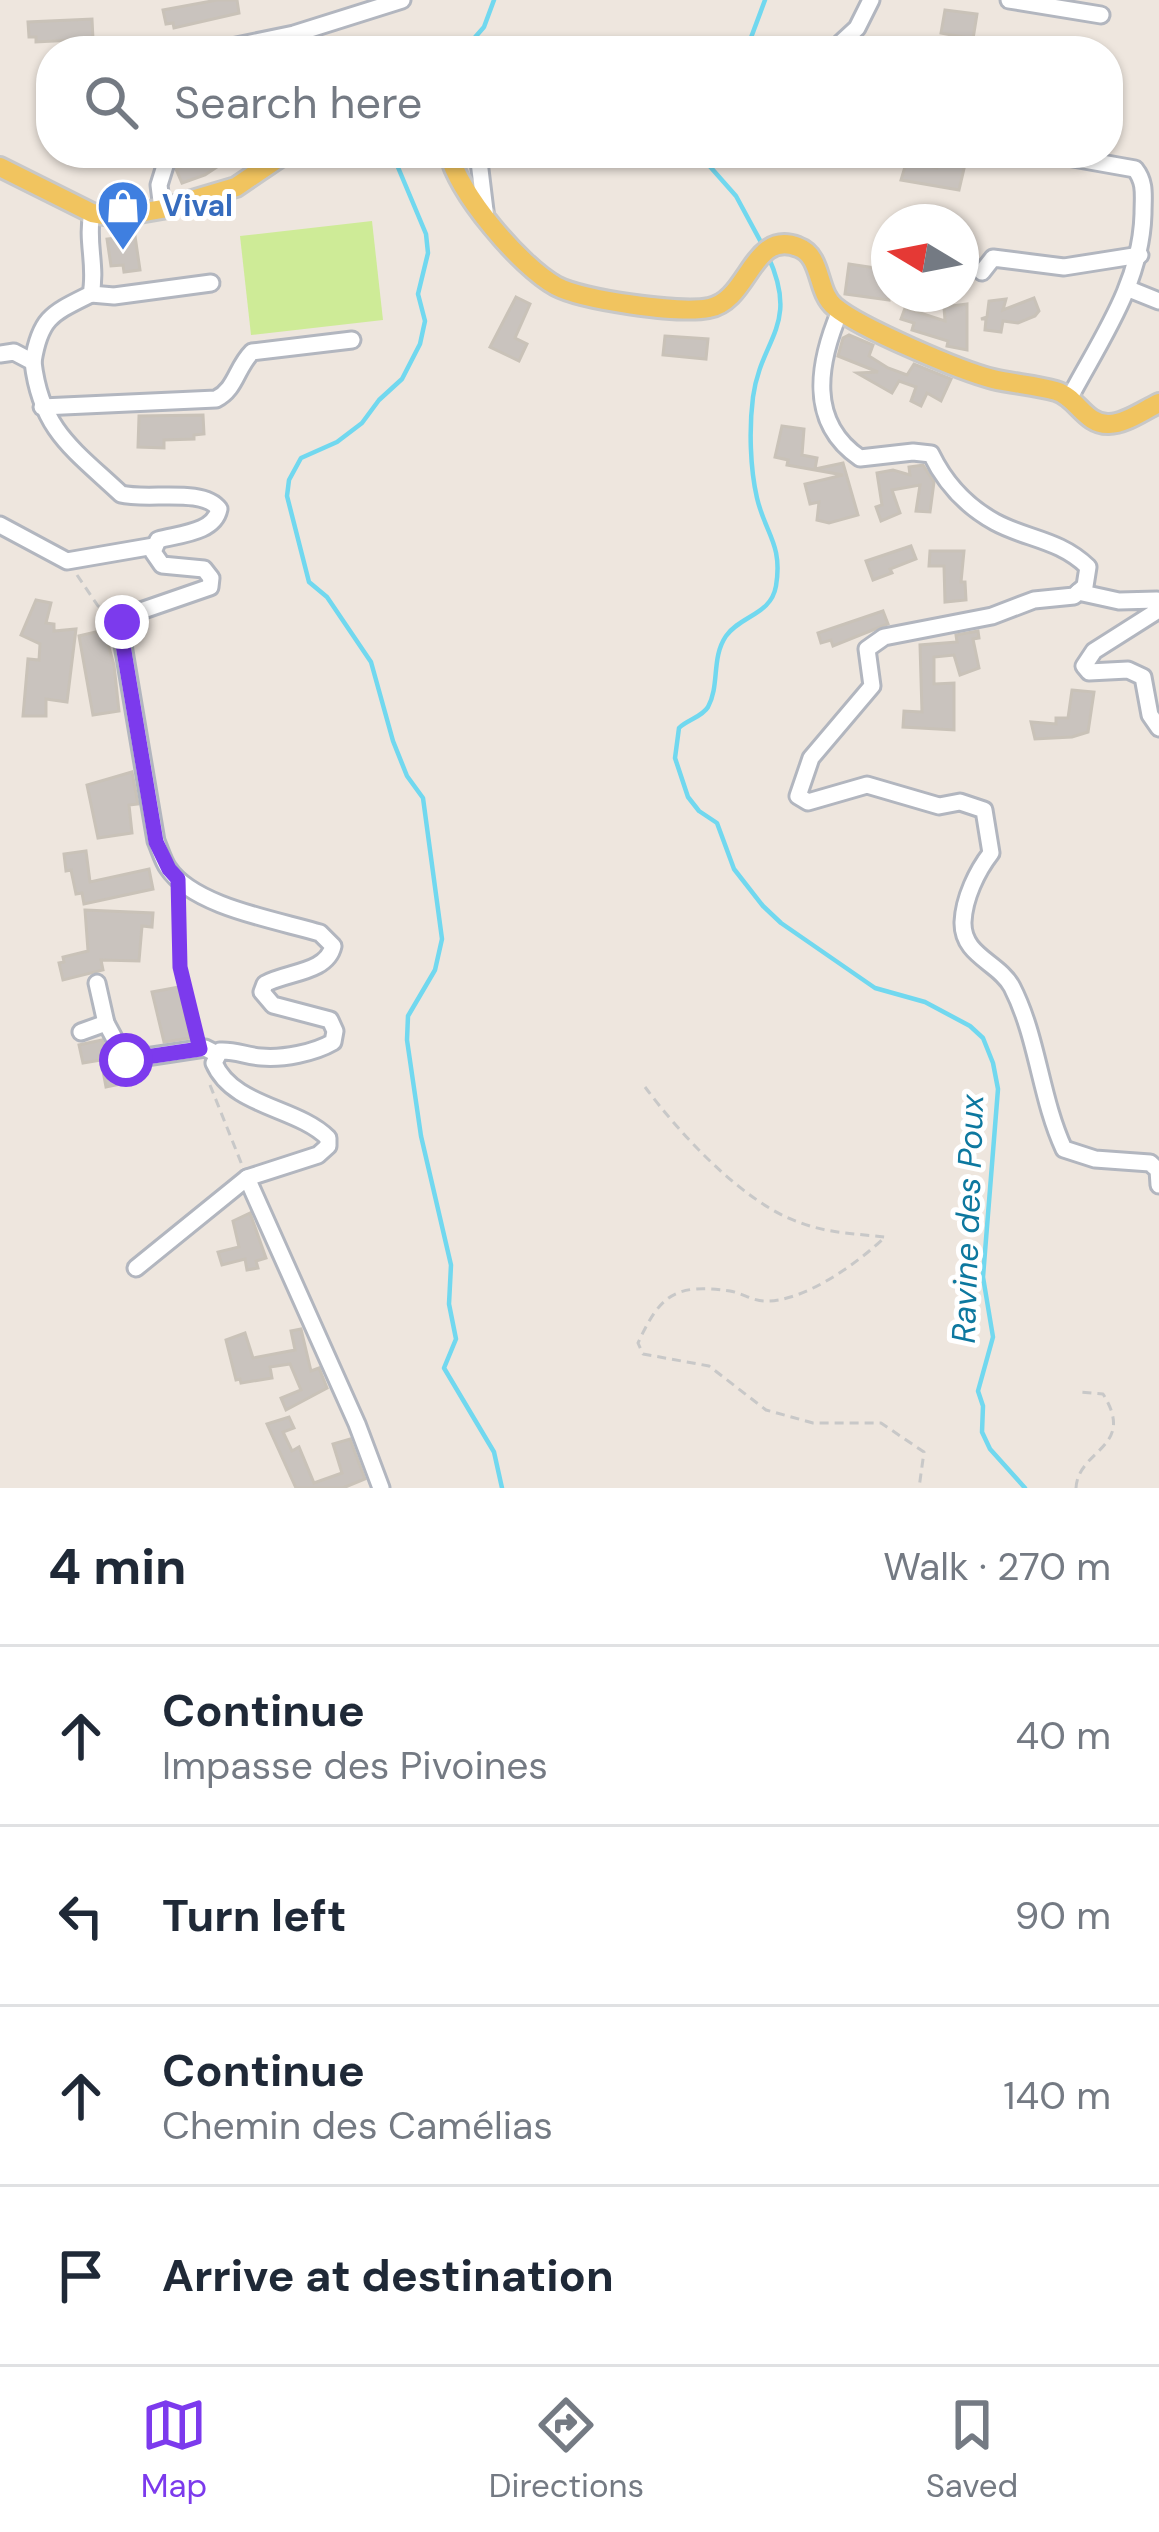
<!DOCTYPE html>
<html lang="en">
<head>
<meta charset="utf-8">
<style>
  body { margin:0; font-family:"DM Sans",sans-serif; background:#f2f2f3; color:#1f2937 }
  .compass { position:absolute; left:871px; top:204px; width:108px; height:108px; border-radius:50%; background:#fff; box-shadow:0 3px 9px #0004; rotate:280deg }
  .stop { position:absolute; width:36px; height:36px; margin:-27px; border:9px solid #7c3aed; border-radius:50%; background:#fff }
  .stop.end { background:#7c3aed; border-color:#fff; box-shadow:0 3px 12px #0008 }
  .list { margin:0; padding:0; list-style:none }
  h2 { display:flex; justify-content:space-between; align-items:center; height:156px; margin:0; padding:0 48px; font-size:51px }
  h2 small { font-size:39px; font-weight:400; color:#747a83 }
  .list li { display:grid; grid-template-columns:78px 1fr auto; gap:36px; align-items:center; box-sizing:border-box; height:180px; padding:0 48px; border-top:3px solid #e0e1e3 }
  .list b { display:block; font-size:45px; white-space:nowrap }
  .list p { margin:0; font-size:39px; white-space:nowrap; color:#747a83 }
  .list em { font-size:39px; font-style:normal; color:#747a83 }
  .icon { flex:none; width:66px; height:66px; fill:none; stroke:currentColor; stroke-width:2; stroke-linecap:round; stroke-linejoin:round }
  .map { position:relative; flex:none; width:1159px; height:1488px; overflow:hidden }
  .search { position:absolute; background:#fff; box-shadow:0 3px 9px #0004; left:36px; right:36px; top:36px; height:132px; display:flex; align-items:center; gap:30px; box-sizing:border-box; padding:0 42px; border-radius:48px; color:#747a83; font-size:45px }
  .sheet { height:876px; background:#fff }
  nav { display:flex; justify-content:space-around; align-items:center; box-sizing:border-box; height:168px; border-top:3px solid #e0e1e3; background:#fff; font-size:33px; color:#747a83 }
  nav a { display:grid; justify-items:center; gap:6px }
  nav .on { color:#7c3aed }
  .map>svg:first-child { display:block }
  .pitch { fill:#ceeb97 }
  .lines { fill:none; stroke-linecap:round; stroke-linejoin:round }
  .stream { stroke:#71d8ef; stroke-width:4.5 }
  .building { fill:#c9c3be; stroke:#c9c2b8; stroke-width:3 }
  .minor-casing { stroke:#b2b6bf; stroke-width:21 }
  .major-casing { stroke:#c8c8c8; stroke-width:24 }
  .path { stroke:#c8c8c8; stroke-width:3; stroke-dasharray:9 6; stroke-linecap:butt }
  .minor { stroke:#fff; stroke-width:15 }
  .major { stroke:#f1c45f; stroke-width:18 }
  .route { stroke:#7c3aed; stroke-width:15 }
  .labels { text-anchor:middle; stroke-width:10; stroke-linejoin:round; paint-order:stroke }
  .shop-label { font-size:30px; font-weight:bold; fill:#366cbe; stroke:#fff; text-anchor:start }
  .water-label { font-size:33px; font-style:italic; fill:#0d789f; stroke:#fff }
</style>
</head>
<body>
<div class="map">
<svg width="1159" height="1488" viewBox="0 0 1159 1488">
  <rect width="100%" height="100%" fill="#eee6de"/>
  <path class="pitch" d="M372 221 383 320 251 335 240 236Z"/>
  <g class="lines">
    <g class="stream">
      <path d="M463 51 484 27 494 0"/>
      <path d="M746 51 765 0"/>
      <path d="M392 153 426 234 428 253 418 294 425 321 420 344 402 379 379 400 362 423 337 442 301 458 289 480 287 496 309 582 327 597 371 662 393 741 407 776 423 798 442 939 435 970 408 1016 407 1040 421 1136 451 1265 449 1304 456 1339 444 1368 494 1452 502 1488"/>
      <path d="M698 153 736 196 763 246"/>
      <path d="M768 256C800 326 761 338 753 397 749 428 750 468 757 498 765 533 783 544 776 586 771 615 741 615 726 636 711 658 720 685 708 707 702 717 687 720 679 728L675 758 688 797 699 811 717 823 734 869 763 906 781 923 875 988 925 1002 970 1026 983 1038 993 1063 998 1089 983 1277 993 1337 978 1391 983 1406 982 1432 990 1449 1025 1488"/>
    </g>
  </g>
  <g class="building">
    <path d="M217 0H237L239 13 174 28 173 23 166 24 163 10Z"/>
    <path d="M945 10 977 14 973 39 941 33Z"/>
    <path d="M92 19 93 39 36 42V37H29L28 22Z"/>
    <path d="M196 153H238L205 175 182 183 176 169 184 166 181 159Z"/>
    <path d="M941 153 966 160 959 190 901 180 907 160 937 168Z"/>
    <path d="M135 236 140 270 124 272 123 265 111 266 107 239Z"/>
    <path d="M849 264 889 270V300L845 294Z"/>
    <path d="M516 297 530 304 515 338 527 344 519 361 490 347Z"/>
    <path d="M1034 298 1039 311 1035 316 1018 323 1003 321 1001 332 985 330 986 319H981L987 317 989 301 1006 299 1003 310Z"/>
    <path d="M967 304V350L947 346 948 341 912 330 914 323 901 319 905 308 945 321 944 307Z"/>
    <path d="M849 335 873 345 869 356 888 368 907 375 914 364 951 379 941 401 927 393 921 406 911 401 916 387 899 381 892 393 857 373 878 372 838 356 843 338Z"/>
    <path d="M665 336 708 339 706 359 663 355Z"/>
    <path d="M203 415 204 434 194 435V439L164 440V448L138 447 139 416Z"/>
    <path d="M782 426 804 429 802 455 817 458 815 469 843 463 858 515 829 523 817 520 819 502 810 504 805 484 843 475 787 465 788 460 775 457Z"/>
    <path d="M923 465 934 482 930 512 916 511 920 485 892 490 900 513 881 521 876 507 882 505 877 473 893 470 910 475 909 467Z"/>
    <path d="M911 546 916 559 890 569 892 573 873 580 866 561Z"/>
    <path d="M930 551H964L961 582H965L966 600 945 602 944 566H929Z"/>
    <path d="M36 600 51 603 46 623 54 624V631L76 629 67 702 46 699V716H23L28 659 39 660 40 644 21 635Z"/>
    <path d="M883 611 888 624 833 646 831 640 821 643 818 633Z"/>
    <path d="M104 630 114 665 119 711 93 715 79 636Z"/>
    <path d="M978 631 979 638 973 639 979 668 960 675 954 655 934 657V684L954 683V730L903 727 904 711 922 712 920 645 957 642 956 635Z"/>
    <path d="M1072 690 1094 692 1088 732 1072 737 1035 739 1031 722 1056 724V718H1068Z"/>
    <path d="M132 772 138 804 129 805 132 833 98 838 87 785Z"/>
    <path d="M86 851 90 882 149 869 153 889 84 904 82 893 76 894 71 870 66 871 64 854Z"/>
    <path d="M85 910 153 913 152 927 142 926 139 961 101 960 103 970 63 980 59 963 64 962 63 957 88 951Z"/>
    <path d="M179 987 190 1038 164 1042 152 992Z"/>
    <path d="M102 1040 115 1070 123 1071 125 1083 106 1087 101 1060 83 1063 79 1045Z"/>
    <path d="M250 1213 266 1258 256 1261 258 1268 247 1270 245 1259 222 1265 218 1252 239 1247 233 1221Z"/>
    <path d="M301 1329 311 1371 319 1368 327 1388 286 1410 281 1398 301 1390 290 1364 270 1367 272 1378 241 1383 240 1379 236 1380 226 1340 245 1333 253 1358 295 1350 291 1331Z"/>
    <path d="M289 1417 294 1428 283 1432 292 1451 299 1447 314 1483 342 1473 333 1444 350 1439 365 1479 343 1488H296L267 1424Z"/>
  </g>
  <g class="lines">
    <g class="minor-casing">
      <g id="minor">
        <path d="M1009 0 1101 15"/>
        <path d="M212 51 294 34 402 0"/>
        <path d="M832 51 857 28 871 0"/>
        <path d="M478 153 486 219"/>
        <path d="M1045 153 1135 169C1146 183 1143 196 1143 214 1141 283 1102 337 1070 397"/>
        <path d="M162 209 159 185 169 153"/>
        <path d="M982 272 993 258 1064 267 1140 255"/>
        <path d="M1129 289 1159 301"/>
        <path d="M91 294 114 296 211 283"/>
        <path d="M840 311C818 363 807 422 860 458L913 452 931 454C945 483 966 506 995 522 1026 539 1059 539 1088 567L1085 586 1074 596 1034 600 992 616 884 637 867 649 872 686 811 758 798 796 808 802 867 785 939 806 960 802 984 810 991 853C977 871 964 898 963 922 962 956 999 962 1012 987 1038 1038 1040 1097 1064 1149L1095 1159 1150 1163 1158 1170 1159 1185"/>
        <path d="M0 354 14 352 33 362C41 430 73 449 121 494 147 501 203 487 219 509 214 533 179 534 158 540L153 552 162 565 204 569 211 578 210 587 129 615 120 627 156 841C160 850 163 861 168 868 194 907 277 920 320 933L333 946C327 973 286 972 265 984L262 992 273 1005 330 1020 335 1031 333 1042C314 1053 283 1059 261 1057 246 1056 235 1050 220 1051L214 1063C233 1107 297 1107 328 1138V1146L318 1155 247 1178 357 1424 381 1488"/>
        <path d="M33 362C40 317 53 313 91 294 97 266 86 241 92 213"/>
        <path d="M42 407 216 399C236 389 236 368 252 352L352 340"/>
        <path d="M0 525 67 561 154 546"/>
        <path d="M1078 592 1119 601 1157 600V611L1094 651 1084 666 1089 672 1128 670 1143 677 1150 715 1159 728"/>
        <path d="M97 983 106 1023 126 1060 205 1048 217 1054"/>
        <path d="M81 1032 106 1023"/>
        <path d="M136 1268 247 1178"/>
      </g>
    </g>
    <g class="major-casing">
      <g id="major">
        <path d="M408 51H419"/>
        <path d="M449 153C458 193 520 266 556 286 582 300 680 314 709 308 749 301 752 229 798 247 823 256 816 292 835 307 860 328 961 371 993 379 1014 384 1036 385 1056 391 1077 397 1085 425 1109 424 1125 424 1144 410 1159 403"/>
        <path d="M0 167 92 213 116 217 162 209 236 187 286 153"/>
      </g>
    </g>
    <g class="path">
      <path d="M77 575 98 606 116 611"/>
      <path d="M179 897 180 967 197 1035"/>
      <path d="M210 1085 242 1165"/>
      <path d="M645 1087C680 1134 744 1204 801 1223 827 1233 858 1234 885 1237 858 1263 804 1302 765 1301 753 1301 742 1293 730 1291 675 1283 660 1295 638 1343L643 1354 709 1366 766 1410 813 1423H881L924 1452 919 1488"/>
      <path d="M1076 1488C1078 1449 1137 1448 1103 1394L1078 1392"/>
    </g>
    <use href="#minor" class="minor"/>
    <use href="#major" class="major"/>
  </g>
  <g class="lines">
    <path class="route" d="M122 622 120 627 156 842 169 869 178 879 180 967 200 1049 126 1060"/>
  </g>
  <defs>
    <g id="shop-pin" transform="scale(2.7)"><path d="M0 17L-7.5 6A9.5 9.5 0 1 1 7.5 6Z" fill="#3f7fe0" stroke="#fff"/><path d="M-5-2.5h2.3a2.7 3.5 0 0 1 5.4 0H5L5.5 6h-11ZM-1.5-2.5h3a1.5 2.3 0 0 0-3 0Z" fill="#fff"/></g>
  </defs>
  <g fill-rule="evenodd">
    <use href="#shop-pin" x="123" y="206"/>
  </g>
  <g class="labels">
    <g class="shop-label">
      <text x="162" y="216">Vival</text>
    </g>
    <g class="water-label">
      <text transform="translate(967 1219) rotate(-88)" y="12">Ravine des Poux</text>
    </g>
  </g>
</svg>
<svg class="compass" viewBox="-18 -18 36 36"><path d="M0-13l5 13h-10z" fill="#e53935"/><path d="M0 13l5-13h-10z" fill="#747a83"/></svg>
<div class="stop" style="left:126px;top:1060px"></div>
<div class="stop end" style="left:122px;top:622px"></div>
<div class="search"><svg class="icon" aria-label="search" viewBox="0 0 24 24"><circle cx="10" cy="10" r="6"/><path d="M15 15l6 6"/></svg>Search here</div>
</div>
<section class="sheet">
<h2>4 min<small>Walk · 270 m</small></h2>
<ul class="list">
<li><svg class="icon" aria-label="ahead" viewBox="0 0 24 24"><path d="M12 20V5M6 11l6-6 6 6"/></svg><div><b>Continue</b><p>Impasse des Pivoines</p></div><em>40 m</em></li>
<li><svg class="icon" aria-label="left" viewBox="0 0 24 24"><path d="M17 20v-9H6M10 6l-5 5 5 5"/></svg><div><b>Turn left</b></div><em>90 m</em></li>
<li><svg class="icon" aria-label="ahead" viewBox="0 0 24 24"><path d="M12 20V5M6 11l6-6 6 6"/></svg><div><b>Continue</b><p>Chemin des Camélias</p></div><em>140 m</em></li>
<li><svg class="icon" aria-label="arrive" viewBox="0 0 24 24"><path d="M6 21V4h12l-3 4 3 4H6"/></svg><div><b>Arrive at destination</b></div></li>
</ul>
</section>
<nav>
<a class="on"><svg class="icon" aria-label="map" viewBox="0 0 24 24"><path d="M3 6l6-2 6 2 6-2v14l-6 2-6-2-6 2zM9 4v14M15 6v14"/></svg>Map</a>
<a><svg class="icon" aria-label="directions" viewBox="0 0 24 24"><path d="M12 3l9 9-9 9-9-9zM9 14v-3h6M13 9l2 2-2 2"/></svg>Directions</a>
<a><svg class="icon" aria-label="saved" viewBox="0 0 24 24"><path d="M7 4h10v16l-5-4-5 4z"/></svg>Saved</a>
</nav>
</body>
</html>
